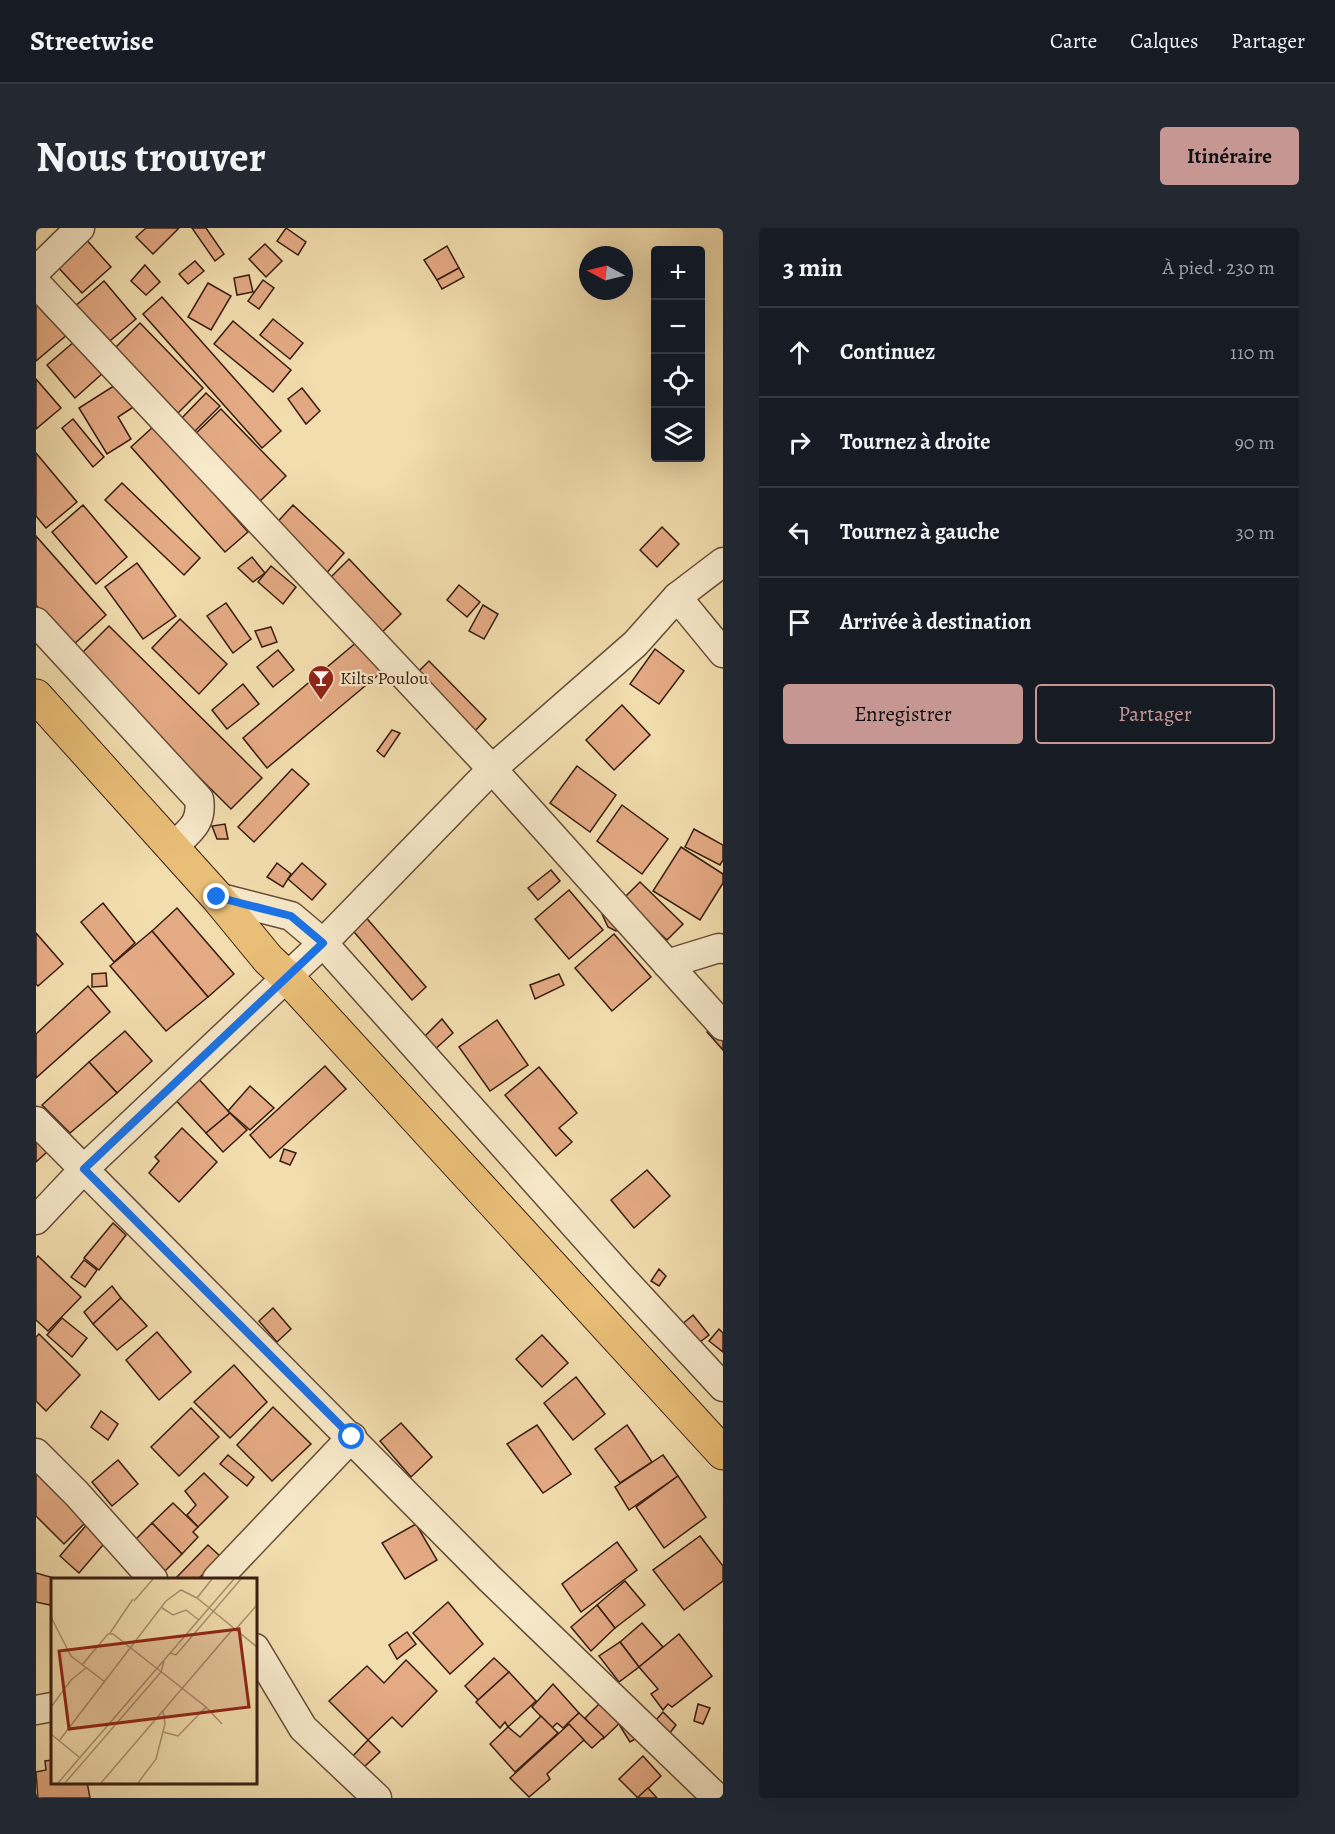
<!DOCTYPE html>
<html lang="fr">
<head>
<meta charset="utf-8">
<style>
  body { margin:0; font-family:Alegreya,serif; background:#242831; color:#f1f3f6 }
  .controls { position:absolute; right:18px; top:18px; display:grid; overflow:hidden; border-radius:6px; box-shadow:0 6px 24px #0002 }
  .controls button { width:54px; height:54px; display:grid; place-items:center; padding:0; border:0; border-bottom:2px solid #363941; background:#171b24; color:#f1f3f6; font:30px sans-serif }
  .compass { position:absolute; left:543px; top:18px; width:54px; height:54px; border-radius:50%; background:#171b24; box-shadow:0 6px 24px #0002; rotate:277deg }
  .stop { position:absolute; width:18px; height:18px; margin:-14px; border:4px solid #1a73e8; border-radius:50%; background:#fff }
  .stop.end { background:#1a73e8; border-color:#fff; box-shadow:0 2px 6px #0008 }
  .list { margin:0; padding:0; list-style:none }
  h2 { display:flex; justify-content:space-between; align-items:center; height:78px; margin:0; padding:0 24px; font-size:26px }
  h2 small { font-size:20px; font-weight:400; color:#9ea1a6 }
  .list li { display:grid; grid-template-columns:39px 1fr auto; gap:18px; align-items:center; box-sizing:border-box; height:90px; padding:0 24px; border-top:2px solid #363941 }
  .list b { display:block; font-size:22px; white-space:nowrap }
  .list em { font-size:20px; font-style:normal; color:#9ea1a6 }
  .actions { display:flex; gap:12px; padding:18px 24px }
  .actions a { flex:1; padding:14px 0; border:2px solid #c59692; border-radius:6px; text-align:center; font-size:21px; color:#c59692 }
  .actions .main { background:#c59692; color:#111 }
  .icon { flex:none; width:33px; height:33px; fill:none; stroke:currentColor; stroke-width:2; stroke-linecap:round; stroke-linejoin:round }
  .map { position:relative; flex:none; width:687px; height:1570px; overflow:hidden; border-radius:6px }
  header { display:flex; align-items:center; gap:36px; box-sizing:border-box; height:84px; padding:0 30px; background:#171b24; border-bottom:2px solid #363941 }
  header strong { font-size:28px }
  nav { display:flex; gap:33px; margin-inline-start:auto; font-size:21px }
  .intro { display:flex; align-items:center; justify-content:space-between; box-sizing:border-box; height:144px; padding:0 36px }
  h1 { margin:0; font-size:42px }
  .button { padding:15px 27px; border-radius:6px; background:#c59692; color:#111; font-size:21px; font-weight:700 }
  main { display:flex; gap:36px; padding:0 36px }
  aside { flex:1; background:#171b24; border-radius:6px; box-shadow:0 6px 24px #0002 }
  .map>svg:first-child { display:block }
  .building { fill:#e4aa84; stroke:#381d10; stroke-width:1.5 }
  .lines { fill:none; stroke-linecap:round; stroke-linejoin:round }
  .minor-casing { stroke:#664d38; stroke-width:31 }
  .highway-casing { stroke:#381d10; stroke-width:35 }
  .minor { stroke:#f7e9ca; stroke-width:28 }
  .highway { stroke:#e9be77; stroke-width:33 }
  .route { stroke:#1a73e8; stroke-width:8 }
  .labels { text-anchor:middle; stroke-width:4.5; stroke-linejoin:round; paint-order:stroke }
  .poi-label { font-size:18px; fill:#381d10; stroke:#f7e9ca; text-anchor:start }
  .inset-road { fill:none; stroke:#a8906f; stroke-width:1.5 }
  .view { fill:#8f2418; fill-opacity:0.15; stroke:#8f2418; stroke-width:3 }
  .inset-edge { fill:none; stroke:#381d10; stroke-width:3 }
</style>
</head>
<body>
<header>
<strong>Streetwise</strong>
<nav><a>Carte</a><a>Calques</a><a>Partager</a></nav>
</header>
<div class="intro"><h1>Nous trouver</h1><a class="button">Itinéraire</a></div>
<main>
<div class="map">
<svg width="687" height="1570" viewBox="0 0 687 1570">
  <rect width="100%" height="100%" fill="#f2ddae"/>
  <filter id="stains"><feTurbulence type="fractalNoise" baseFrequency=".00333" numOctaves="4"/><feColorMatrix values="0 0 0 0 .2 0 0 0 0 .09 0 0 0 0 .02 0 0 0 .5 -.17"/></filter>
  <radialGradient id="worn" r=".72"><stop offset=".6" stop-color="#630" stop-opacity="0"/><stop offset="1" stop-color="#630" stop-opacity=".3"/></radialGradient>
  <g class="building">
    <path d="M110 0H143L117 26 100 9Z"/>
    <path d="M156 0H170L188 26 179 33Z"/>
    <path d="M250 0 270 14 262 27 241 13Z"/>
    <path d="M47 8 75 39 46 65 19 36Z"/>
    <path d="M229 16 246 33 230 49 213 31Z"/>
    <path d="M411 18 423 40 401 52 388 32Z"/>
    <path d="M159 33 168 43 152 56 143 46Z"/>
    <path d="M109 37 124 54 110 67 95 53Z"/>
    <path d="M423 40 428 49 406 61 401 52Z"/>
    <path d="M213 47 217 64 201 67 198 50Z"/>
    <path d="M227 52 238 60 223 81 212 73Z"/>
    <path d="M68 53 100 91 69 117 37 80Z"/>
    <path d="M172 55 195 68 175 102 152 89Z"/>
    <path d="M126 69 245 203 226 220 107 86Z"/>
    <path d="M0 72 32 106 0 133Z"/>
    <path d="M237 91 267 115 254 131 224 107Z"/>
    <path d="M197 93 255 142 237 164 178 116Z"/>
    <path d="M104 95 167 160 139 188 75 124Z"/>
    <path d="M39 113 67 145 39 170 11 137Z"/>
    <path d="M0 151 25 180 0 201Z"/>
    <path d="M84 154 99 178 82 189 95 211 71 226 43 180Z"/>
    <path d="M266 160 284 183 270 196 252 171Z"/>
    <path d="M170 165 184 178 156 206 143 193Z"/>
    <path d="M185 181 250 248 221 276 156 209Z"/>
    <path d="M37 191 68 229 57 239 26 200Z"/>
    <path d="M118 198 212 304 189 324 95 219Z"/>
    <path d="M0 225 41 274 10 300 0 288Z"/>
    <path d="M86 255 164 330 148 347 69 272Z"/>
    <path d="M47 277 91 329 60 356 16 304Z"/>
    <path d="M257 277 308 325 288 348 236 300Z"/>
    <path d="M626 299 643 316 621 339 604 322Z"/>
    <path d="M0 308 70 387 36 418 0 377Z"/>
    <path d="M216 329 229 345 217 354 202 340Z"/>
    <path d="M313 331 365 386 339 411 287 357Z"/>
    <path d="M101 335 140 388 107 411 69 359Z"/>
    <path d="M235 338 260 359 247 376 222 354Z"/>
    <path d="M423 357 444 374 431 389 411 372Z"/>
    <path d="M190 375 215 411 197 425 171 388Z"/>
    <path d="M447 377 462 386 448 411 433 403Z"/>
    <path d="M144 391 191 436 163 466 116 420Z"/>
    <path d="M73 398 226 550 195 581 42 429Z"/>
    <path d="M235 399 241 414 226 419 219 403Z"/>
    <path d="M322 413 347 443 231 540 207 510Z"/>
    <path d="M619 421 648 443 623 476 594 456Z"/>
    <path d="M242 422 258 442 237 459 221 439Z"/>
    <path d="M393 433 450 491 439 503 381 445Z"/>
    <path d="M207 456 223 476 191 501 176 482Z"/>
    <path d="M586 477 614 507 578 542 550 512Z"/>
    <path d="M356 502 364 505 348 529 341 523Z"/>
    <path d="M541 538 580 567 554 604 514 575Z"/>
    <path d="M256 541 273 556 218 614 202 599Z"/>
    <path d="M586 577 632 611 606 646 561 613Z"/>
    <path d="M189 596 192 611H181L176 598Z"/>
    <path d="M658 601 687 617V632L684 637 649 619Z"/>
    <path d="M645 619 687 646V655L664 692 617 663Z"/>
    <path d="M241 635 255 646 247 659 231 649Z"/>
    <path d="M266 635 290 656 276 672 252 651Z"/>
    <path d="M515 642 524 653 502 672 492 660Z"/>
    <path d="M604 654 647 696 631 712 588 670Z"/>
    <path d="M533 662 567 702 533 731 499 691Z"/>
    <path d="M67 675 99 715 78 734 45 694Z"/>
    <path d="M141 680 198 746 172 769 116 703Z"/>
    <path d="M569 680 586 691 580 703 572 699 566 686Z"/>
    <path d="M327 686 390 759 376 772 313 698Z"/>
    <path d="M116 703 172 769 130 803 74 738Z"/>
    <path d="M0 705 27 736 2 758 0 756Z"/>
    <path d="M578 706 615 749 576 783 539 740Z"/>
    <path d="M70 745 71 758 56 759V746Z"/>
    <path d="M523 746 528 757 499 771 494 757Z"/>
    <path d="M52 758 74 784 0 850V806Z"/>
    <path d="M406 791 417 805 396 824 385 812Z"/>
    <path d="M461 792 492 837 454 863 423 819Z"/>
    <path d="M680 795 687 802V822L671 804Z"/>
    <path d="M89 803 116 833 81 865 53 834Z"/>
    <path d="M53 834 81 865 34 905 6 877Z"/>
    <path d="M289 838 310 861 234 930 214 907Z"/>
    <path d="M503 839 541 885 523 900 536 914 520 928 469 867Z"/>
    <path d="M159 847 194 885 170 905 135 867Z"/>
    <path d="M214 858 238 880 214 902 192 883Z"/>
    <path d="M194 885 211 902 187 924 170 905Z"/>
    <path d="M146 900 181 934 143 974 113 945 123 933 119 929Z"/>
    <path d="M0 913 11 924 0 934Z"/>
    <path d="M248 921 260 925 254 937 244 933Z"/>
    <path d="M611 942 634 968 598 1000 575 972Z"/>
    <path d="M77 995 90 1007 63 1042 48 1030Z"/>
    <path d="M2 1028 45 1069 12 1103 0 1092V1031Z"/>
    <path d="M48 1032 61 1042 49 1059 35 1049Z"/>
    <path d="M623 1041 630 1048 623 1058 615 1053Z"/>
    <path d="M76 1058 85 1070 57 1096 48 1084Z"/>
    <path d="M85 1070 111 1098 81 1122 57 1096Z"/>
    <path d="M237 1080 255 1101 241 1114 223 1093Z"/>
    <path d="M657 1087 673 1107 660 1117 644 1098Z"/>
    <path d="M26 1090 51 1110 36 1129 11 1107Z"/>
    <path d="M683 1101 687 1105V1124L673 1113Z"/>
    <path d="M121 1104 155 1144 123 1172 90 1132Z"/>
    <path d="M3 1106 44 1147 10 1183 0 1173V1109Z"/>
    <path d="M506 1107 532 1135 506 1159 480 1131Z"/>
    <path d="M198 1137 231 1174 194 1210 158 1174Z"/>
    <path d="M540 1149 569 1186 537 1212 508 1175Z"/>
    <path d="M237 1179 275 1216 236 1253 201 1217Z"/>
    <path d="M155 1180 183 1209 143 1248 115 1219Z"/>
    <path d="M65 1183 82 1196 72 1212 55 1199Z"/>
    <path d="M365 1195 396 1229 375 1249 344 1213Z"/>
    <path d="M501 1197 535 1246 507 1265 471 1216Z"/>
    <path d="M591 1197 616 1234 584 1255 559 1221Z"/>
    <path d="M192 1227 218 1249 211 1258 184 1236Z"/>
    <path d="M627 1227 642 1248 593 1282 579 1259Z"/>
    <path d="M82 1232 102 1256 76 1278 56 1254Z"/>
    <path d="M0 1238 52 1292 28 1316 0 1288Z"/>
    <path d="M168 1245 192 1269 162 1299 151 1287 160 1277 149 1263Z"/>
    <path d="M642 1248 670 1289 628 1320 600 1279Z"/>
    <path d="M137 1275 162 1299 157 1304 162 1309 146 1326 116 1295Z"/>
    <path d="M53 1294 72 1311 43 1345 24 1328Z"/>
    <path d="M116 1295 146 1326 129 1343 99 1312Z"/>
    <path d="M380 1296 401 1332 369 1351 346 1315Z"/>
    <path d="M664 1308 687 1338V1353L648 1382 617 1342Z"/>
    <path d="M581 1314 601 1342 545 1384 526 1356Z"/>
    <path d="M172 1317 185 1329 162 1351H139Z"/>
    <path d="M0 1345 21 1351H16V1370L14 1377 0 1374Z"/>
    <path d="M589 1353 609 1377 579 1400 561 1377Z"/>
    <path d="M412 1374 447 1416 414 1446 377 1405Z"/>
    <path d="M561 1377 579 1400 555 1423 535 1399Z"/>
    <path d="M606 1395 627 1419 603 1439 584 1414Z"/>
    <path d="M371 1404 380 1416 361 1431 353 1417Z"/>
    <path d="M643 1406 676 1448 636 1479 632 1476 627 1482 615 1466 622 1461 603 1439Z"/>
    <path d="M584 1414 603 1439 583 1454 563 1428Z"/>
    <path d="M458 1430 473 1444 442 1472 429 1458Z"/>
    <path d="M370 1432 401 1463 366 1499 356 1489 332 1512 293 1473 331 1438 348 1455Z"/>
    <path d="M473 1444 500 1473 472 1499 469 1494 464 1500 440 1474Z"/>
    <path d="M517 1456 543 1485 527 1500 521 1495 516 1500 496 1479Z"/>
    <path d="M570 1469 589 1490 567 1511 549 1490Z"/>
    <path d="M662 1476 674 1480 667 1496 658 1493Z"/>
    <path d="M627 1484 640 1497 633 1506 620 1492Z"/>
    <path d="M543 1485 568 1509 556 1520 531 1496Z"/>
    <path d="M505 1488 522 1505 479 1544 454 1516 472 1499 484 1509Z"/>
    <path d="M592 1493 603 1509 594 1514 584 1498Z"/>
    <path d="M533 1496 548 1512 511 1546 514 1551 493 1569 474 1550Z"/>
    <path d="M332 1512 344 1524 327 1540 315 1530Z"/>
    <path d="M607 1528 625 1548 602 1570 583 1551Z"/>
    <path d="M16 1532V1554H51L54 1570H2L0 1544 10 1542 9 1533Z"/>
    <path d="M612 1560 621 1570H601Z"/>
  </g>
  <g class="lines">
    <g class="minor-casing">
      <g id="minor">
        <path d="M0 43 44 0"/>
        <path d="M0 55 456 541 687 798"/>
        <path d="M641 369 687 334"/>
        <path d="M0 394 163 571C167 596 153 603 136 620"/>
        <path d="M181 669 255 688 287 715 585 1049 687 1159"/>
        <path d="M631 736 683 720 687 721"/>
        <path d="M0 893 454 1351 681 1570"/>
        <path d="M0 992 48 941 287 715 456 541 599 416 641 369 687 425"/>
        <path d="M0 1225 41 1266 117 1351"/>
        <path d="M181 1351 316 1209"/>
        <path d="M219 1420 267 1500 341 1570"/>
        <path d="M0 1482 16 1479"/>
      </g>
    </g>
    <g class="highway-casing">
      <path id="highway" d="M0 468 181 669 232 731 251 749 687 1225"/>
    </g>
    <use href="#minor" class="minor"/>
    <use href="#highway" class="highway"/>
  </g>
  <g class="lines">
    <path class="route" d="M181 669 255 688 287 715 48 941 316 1209"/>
  </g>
  <defs>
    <g id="bar-pin" transform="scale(1.35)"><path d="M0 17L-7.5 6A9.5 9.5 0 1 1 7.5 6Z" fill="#8f2418" stroke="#f7e9ca"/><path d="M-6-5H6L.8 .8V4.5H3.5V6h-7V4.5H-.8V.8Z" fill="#fff"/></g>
  </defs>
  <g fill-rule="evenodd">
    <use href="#bar-pin" x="285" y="450"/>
  </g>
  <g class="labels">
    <g class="poi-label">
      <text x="304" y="456">Kilts Poulou</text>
    </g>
  </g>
  <g transform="translate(15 1350)">
    <rect width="206" height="206" fill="#f2ddae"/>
    <path class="inset-road" d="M161 1 146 20 206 69M83 23 102 1M111 30 122 37 135 32 148 42M0 39 20 78 54 104M184 52 206 27M59 55 82 21M119 75 125 77 190 1M31 87 57 56H62L155 129 127 158 112 154M0 129 20 102 35 90M155 129 171 146M0 156 28 179M8 163 115 23 130 12 146 20M7 205 183 1M14 205 110 94 113 83M50 205 182 51M87 205 105 181 114 146 112 133"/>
    <path class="view" d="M188 51 198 129 18 151 8 73Z"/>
    <rect width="206" height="206" class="inset-edge"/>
  </g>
  <rect width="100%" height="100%" filter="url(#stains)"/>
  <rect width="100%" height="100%" fill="url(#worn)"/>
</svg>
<div class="controls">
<button>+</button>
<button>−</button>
<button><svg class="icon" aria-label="locate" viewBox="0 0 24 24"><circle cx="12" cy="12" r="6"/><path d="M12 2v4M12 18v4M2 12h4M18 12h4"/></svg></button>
<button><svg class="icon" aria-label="layers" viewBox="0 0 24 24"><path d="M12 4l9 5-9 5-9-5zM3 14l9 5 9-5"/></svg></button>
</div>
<svg class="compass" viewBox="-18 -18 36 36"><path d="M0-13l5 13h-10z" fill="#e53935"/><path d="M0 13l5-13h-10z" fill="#9ea1a6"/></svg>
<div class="stop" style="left:316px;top:1209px"></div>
<div class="stop end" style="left:181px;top:669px"></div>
</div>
<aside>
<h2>3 min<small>À pied · 230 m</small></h2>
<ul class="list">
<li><svg class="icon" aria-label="ahead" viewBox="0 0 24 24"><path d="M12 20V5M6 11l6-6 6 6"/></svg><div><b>Continuez</b></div><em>110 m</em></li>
<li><svg class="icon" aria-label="right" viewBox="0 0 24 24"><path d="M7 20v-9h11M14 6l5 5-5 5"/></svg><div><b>Tournez à droite</b></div><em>90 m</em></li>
<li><svg class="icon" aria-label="left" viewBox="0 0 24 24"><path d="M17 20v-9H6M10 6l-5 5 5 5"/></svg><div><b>Tournez à gauche</b></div><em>30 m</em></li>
<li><svg class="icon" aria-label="arrive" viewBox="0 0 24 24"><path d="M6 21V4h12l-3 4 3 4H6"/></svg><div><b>Arrivée à destination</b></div></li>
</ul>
<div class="actions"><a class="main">Enregistrer</a><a>Partager</a></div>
</aside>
</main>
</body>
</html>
